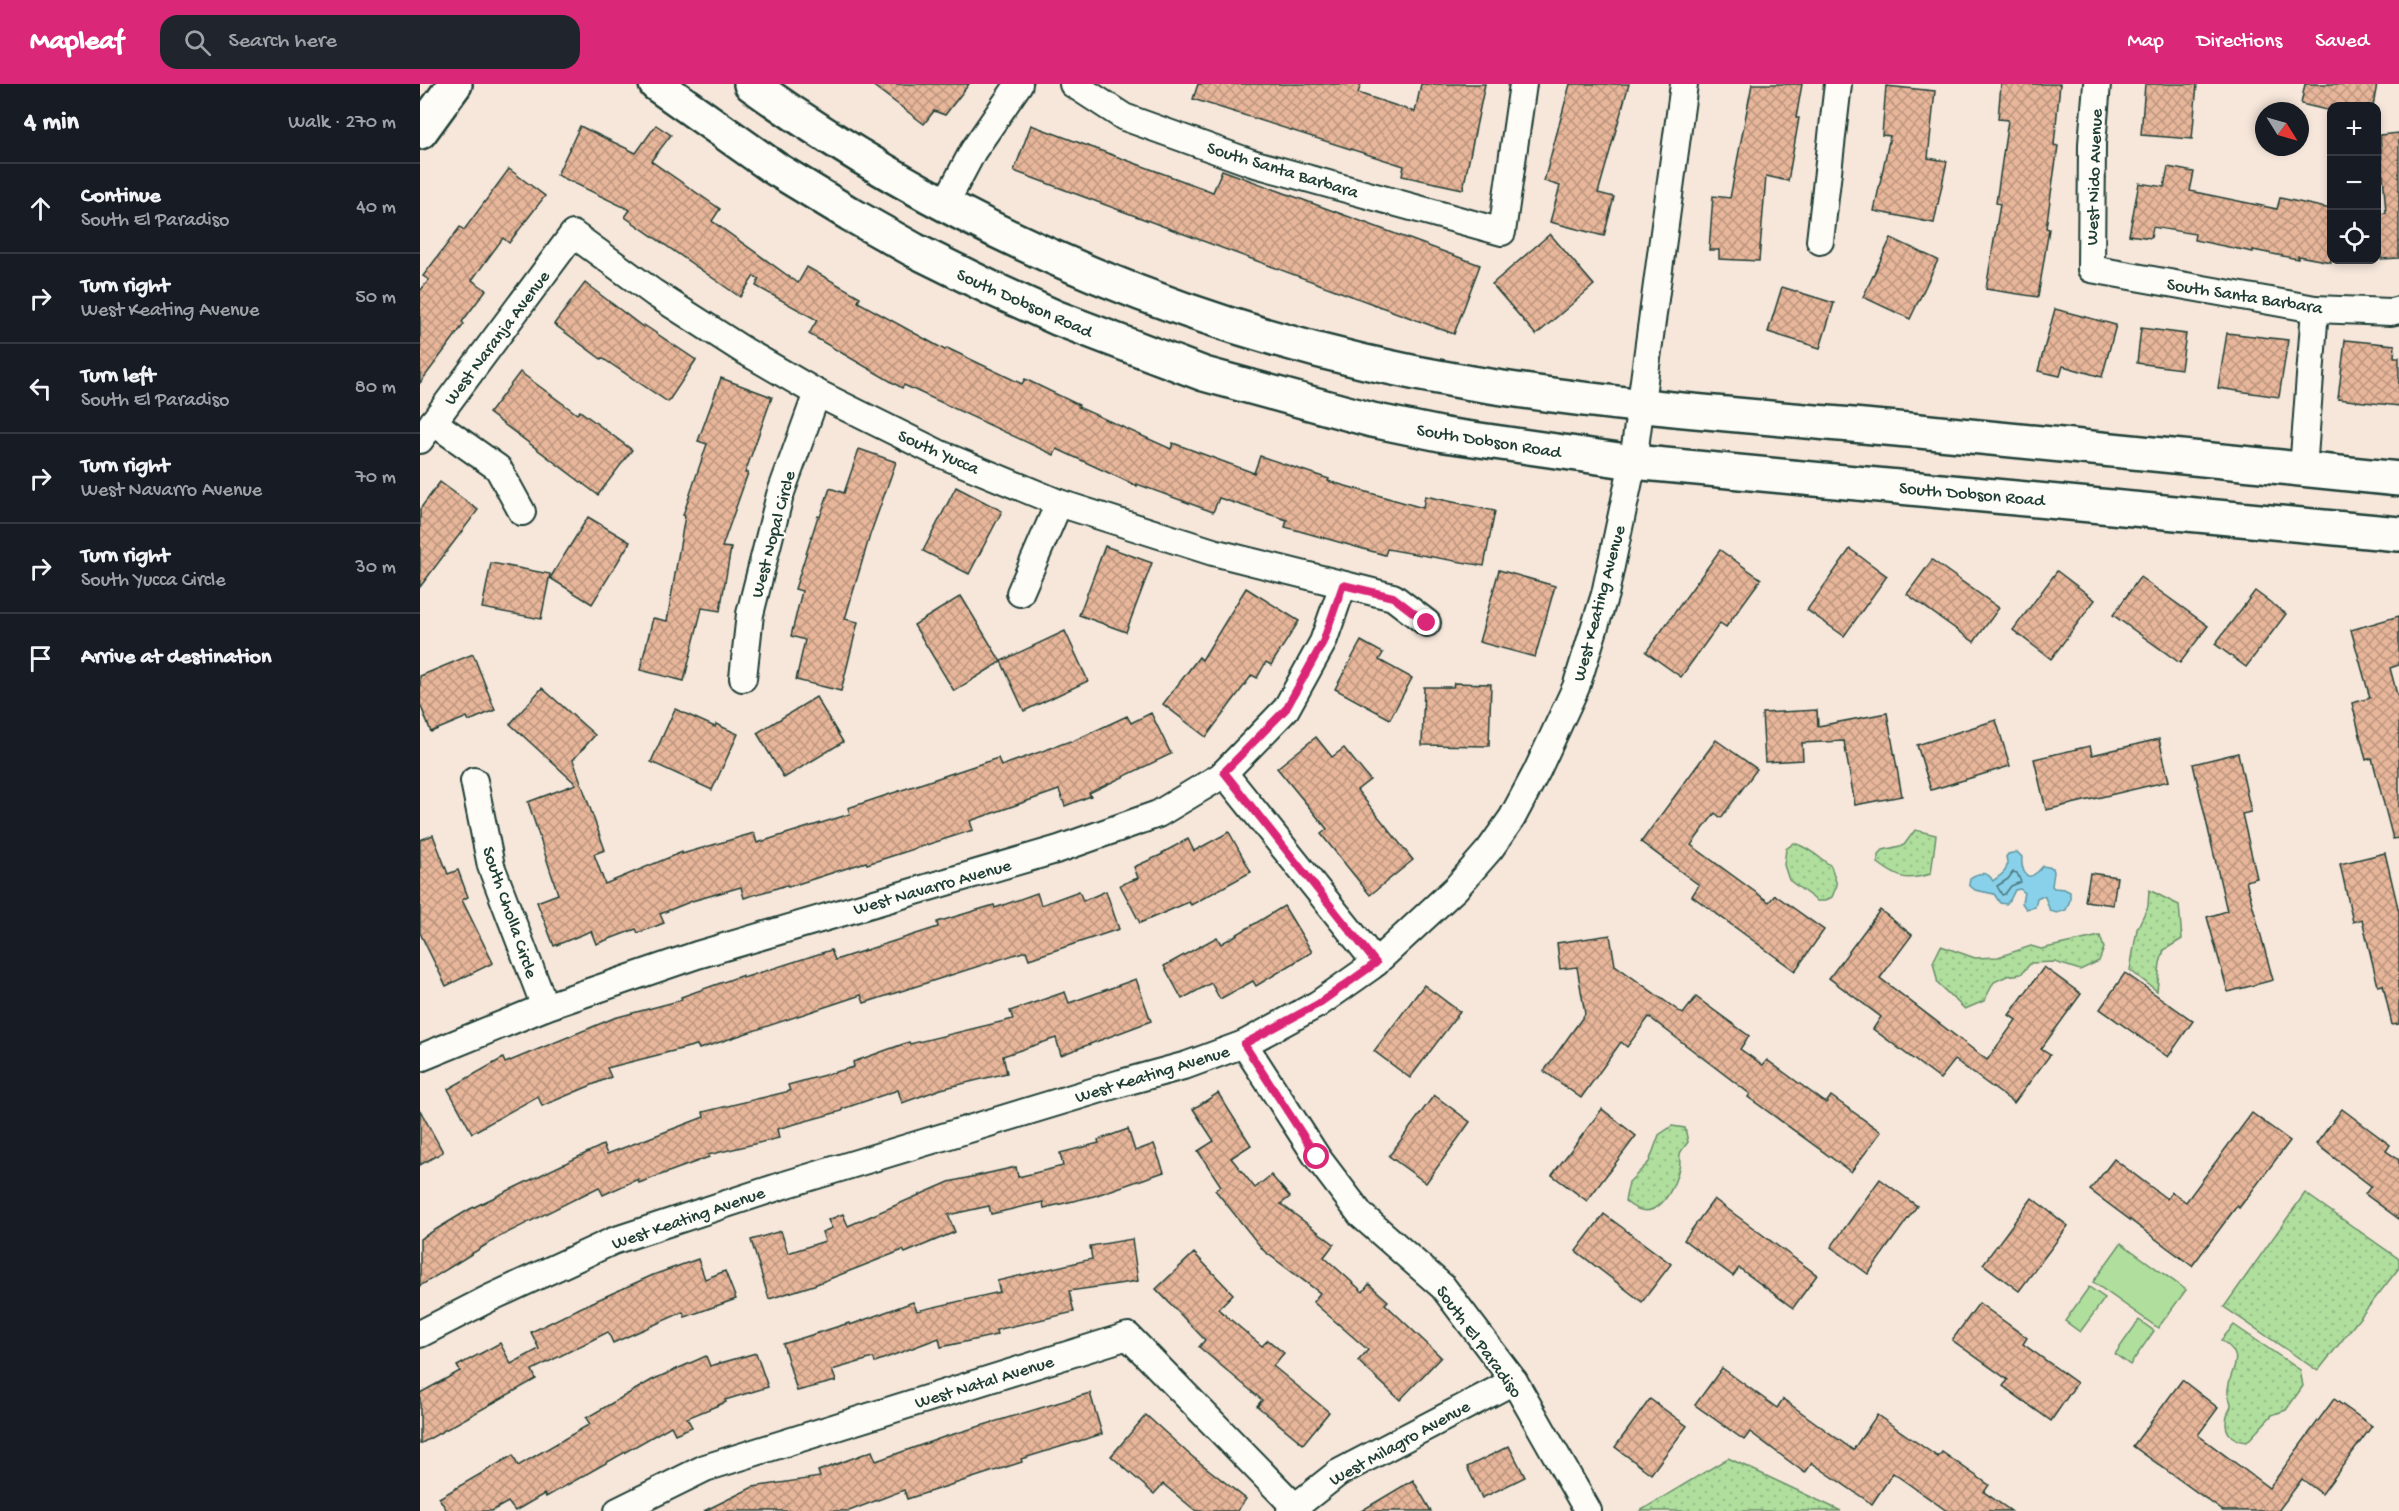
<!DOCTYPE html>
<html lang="en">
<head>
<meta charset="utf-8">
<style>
  body { margin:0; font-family:"Gochi Hand",sans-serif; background:#20242c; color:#f1f3f6 }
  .controls { position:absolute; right:18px; top:18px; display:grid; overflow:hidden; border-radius:12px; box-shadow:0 3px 9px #0003 }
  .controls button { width:54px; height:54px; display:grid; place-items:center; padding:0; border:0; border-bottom:2px solid #363941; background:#171b24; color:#f1f3f6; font:30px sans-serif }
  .compass { position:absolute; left:1835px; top:18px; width:54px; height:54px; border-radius:50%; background:#171b24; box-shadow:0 3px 9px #0003; rotate:127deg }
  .stop { position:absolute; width:18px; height:18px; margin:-14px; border:4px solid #db2777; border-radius:50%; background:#fff }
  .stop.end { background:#db2777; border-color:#fff; box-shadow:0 2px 6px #0008 }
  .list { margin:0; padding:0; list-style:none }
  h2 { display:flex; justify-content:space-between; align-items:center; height:78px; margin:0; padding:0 24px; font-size:26px }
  h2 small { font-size:20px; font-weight:400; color:#9ea1a6 }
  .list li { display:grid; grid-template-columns:39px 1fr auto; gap:18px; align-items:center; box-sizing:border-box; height:90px; padding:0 24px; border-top:2px solid #363941 }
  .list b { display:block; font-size:22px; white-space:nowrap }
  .list p { margin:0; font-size:20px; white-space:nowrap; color:#9ea1a6 }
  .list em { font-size:20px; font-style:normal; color:#9ea1a6 }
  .icon { flex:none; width:33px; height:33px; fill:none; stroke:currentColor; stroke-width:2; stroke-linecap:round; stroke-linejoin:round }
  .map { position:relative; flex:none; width:1979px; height:1427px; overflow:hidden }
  header { display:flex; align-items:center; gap:36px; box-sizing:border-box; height:84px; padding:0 30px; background:#db2777; color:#fff }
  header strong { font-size:28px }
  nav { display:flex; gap:33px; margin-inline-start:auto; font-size:21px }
  .search { width:420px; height:54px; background:#20242c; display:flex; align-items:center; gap:15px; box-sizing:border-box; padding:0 21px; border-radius:18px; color:#9ea1a6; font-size:22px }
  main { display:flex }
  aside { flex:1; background:#171b24 }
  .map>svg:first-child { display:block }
  .grass { fill:url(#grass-dots); stroke:#678e68; stroke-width:1.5 }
  .garden { fill:#afde9d; stroke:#678e68; stroke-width:1.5 }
  .water { fill:#89d1ea; stroke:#5f96a1; stroke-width:1.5 }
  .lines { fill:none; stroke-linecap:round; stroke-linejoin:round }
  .shore { stroke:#49787d; stroke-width:1.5 }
  .building { fill:url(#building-cross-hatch); stroke:#1f3d34; stroke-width:1.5 }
  .minor-casing { stroke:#1f3d34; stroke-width:30 }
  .major-casing { stroke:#1f3d34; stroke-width:38 }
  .minor { stroke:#fdfcf7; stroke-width:26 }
  .major { stroke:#fdfcf7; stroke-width:33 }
  .route { stroke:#db2777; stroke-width:8 }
  .labels { text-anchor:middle; stroke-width:4.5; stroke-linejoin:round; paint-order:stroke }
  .street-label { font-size:18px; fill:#1f3d34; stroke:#fdfcf7 }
</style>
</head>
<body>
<header>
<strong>Mapleaf</strong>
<div class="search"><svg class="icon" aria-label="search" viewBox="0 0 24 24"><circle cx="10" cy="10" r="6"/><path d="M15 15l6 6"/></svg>Search here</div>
<nav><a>Map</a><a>Directions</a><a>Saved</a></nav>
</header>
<main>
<aside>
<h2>4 min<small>Walk · 270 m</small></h2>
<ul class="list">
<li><svg class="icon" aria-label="ahead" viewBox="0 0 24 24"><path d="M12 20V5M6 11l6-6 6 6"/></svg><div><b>Continue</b><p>South El Paradiso</p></div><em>40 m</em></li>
<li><svg class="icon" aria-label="right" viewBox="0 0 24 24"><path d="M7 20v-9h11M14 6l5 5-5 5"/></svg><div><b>Turn right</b><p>West Keating Avenue</p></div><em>50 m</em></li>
<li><svg class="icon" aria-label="left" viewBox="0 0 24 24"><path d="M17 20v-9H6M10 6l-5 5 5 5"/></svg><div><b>Turn left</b><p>South El Paradiso</p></div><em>80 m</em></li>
<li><svg class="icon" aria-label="right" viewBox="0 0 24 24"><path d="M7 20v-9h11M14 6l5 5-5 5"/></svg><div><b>Turn right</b><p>West Navarro Avenue</p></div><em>70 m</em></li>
<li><svg class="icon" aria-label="right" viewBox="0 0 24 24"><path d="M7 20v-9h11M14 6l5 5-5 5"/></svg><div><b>Turn right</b><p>South Yucca Circle</p></div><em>30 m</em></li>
<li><svg class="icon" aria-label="arrive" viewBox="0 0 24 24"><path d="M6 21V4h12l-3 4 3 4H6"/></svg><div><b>Arrive at destination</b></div></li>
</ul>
</aside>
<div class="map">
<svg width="1979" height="1427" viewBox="0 0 1979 1427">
  <defs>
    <pattern id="grass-dots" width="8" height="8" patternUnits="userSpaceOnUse" patternTransform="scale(1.5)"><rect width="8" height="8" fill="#afde9d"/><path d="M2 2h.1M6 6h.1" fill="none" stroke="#96bf88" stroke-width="1.8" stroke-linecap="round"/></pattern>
    <pattern id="building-cross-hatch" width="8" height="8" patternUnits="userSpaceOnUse" patternTransform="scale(1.5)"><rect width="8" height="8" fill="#e8b69a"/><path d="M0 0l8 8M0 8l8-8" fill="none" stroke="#bb957e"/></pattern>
  </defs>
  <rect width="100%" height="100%" fill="#f7e7db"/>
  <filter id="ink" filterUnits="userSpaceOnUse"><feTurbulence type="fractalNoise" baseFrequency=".0167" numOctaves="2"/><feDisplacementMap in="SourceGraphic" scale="12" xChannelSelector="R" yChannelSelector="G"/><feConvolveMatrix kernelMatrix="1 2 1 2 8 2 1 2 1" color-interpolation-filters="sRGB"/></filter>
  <g filter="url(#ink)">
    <g class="grass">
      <path d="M1495 746 1516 751 1511 790C1486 797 1479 795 1458 779V771L1463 766 1484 761Z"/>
      <path d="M1374 759C1387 763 1399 773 1411 782L1417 801 1412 813 1405 817H1397L1369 796 1364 781 1366 765Z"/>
      <path d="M1729 806 1759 821 1762 855 1744 866 1740 879 1737 907 1710 886 1717 845 1728 822Z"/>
      <path d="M1680 852 1684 864 1679 877 1660 886 1635 878 1611 879 1601 890 1587 892 1574 898 1564 917 1545 925 1518 900 1513 878 1521 862 1555 874 1578 873 1611 862 1621 865Z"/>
      <path d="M1252 1042 1265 1044 1268 1058C1266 1061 1261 1066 1260 1070 1259 1074 1261 1080 1259 1084 1252 1111 1234 1143 1205 1117L1209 1098 1229 1078 1239 1051Z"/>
      <path d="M1885 1109 1979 1175V1184L1898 1287 1804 1223Z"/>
      <path d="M1814 1241 1880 1286 1883 1302 1866 1326 1852 1331 1827 1358C1810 1356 1802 1346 1808 1329 1810 1324 1811 1325 1811 1320 1810 1315 1807 1310 1808 1306 1810 1282 1828 1274 1801 1256Z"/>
      <path d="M1308 1374 1421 1427H1220Z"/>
    </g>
    <g class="garden">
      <path d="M1701 1159 1766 1206 1738 1244 1673 1198Z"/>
      <path d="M1669 1203 1685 1214 1660 1248 1645 1237Z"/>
      <path d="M1719 1236 1734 1247 1710 1281 1695 1270Z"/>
    </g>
    <path class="water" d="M1597 768 1602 773C1601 780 1604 800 1616 789 1619 787 1621 784 1623 782L1633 784 1634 788 1632 802 1634 804 1644 805 1650 808V816L1646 826 1637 829 1630 827 1625 813 1621 812 1617 814 1615 823 1606 825 1602 819 1604 808 1600 805 1595 806 1590 816 1586 820 1580 819 1574 810 1555 806 1549 801 1550 794C1559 788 1568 787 1573 797 1582 790 1590 787 1586 773L1588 770Z"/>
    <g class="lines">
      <path class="shore" d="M1593 788 1597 789 1601 798 1591 802 1585 810 1582 811 1577 802 1588 795Z"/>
    </g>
    <g class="building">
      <path d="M451 0H549L525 31 514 27 504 40Z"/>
      <path d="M778 0H941L938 9 995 28 1001 0H1065L1043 105 982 92 984 82 773 15Z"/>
      <path d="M1150 0H1209L1178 109 1194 113 1184 152 1130 138 1140 102 1124 97Z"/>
      <path d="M1332 0H1382L1376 34H1379L1368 97 1346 92 1339 177 1299 175V166H1289L1293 112 1310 114Z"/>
      <path d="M1581 0H1640L1634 61 1638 62 1626 144 1629 145 1618 213 1566 205 1580 120 1576 119 1588 36 1578 35Z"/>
      <path d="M1725 0H1777L1772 55 1721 51Z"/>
      <path d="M1885 0H1957L1953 22H1911V27L1881 20Z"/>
      <path d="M1466 2 1515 7 1508 74 1527 77 1514 139 1454 127 1470 52 1462 51Z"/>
      <path d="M236 41 251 51 231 77 300 125 292 137 378 199 387 183 440 213 438 218 525 266 527 264 602 300 605 295 659 321 658 323 751 365 753 359 834 389 840 372 909 395 908 397 1003 424 1005 412 1075 427 1064 482 967 465 965 471 865 443 867 436 799 414 793 428 717 400V402L637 365 634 371 484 301 482 304 389 250 397 236 336 202 339 195 334 192 320 213 205 133 210 126 137 91 160 42 216 69Z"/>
      <path d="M611 41 793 108 802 86 1060 181 1034 250 594 87Z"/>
      <path d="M1979 49V174L1961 175 1958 130 1966 129 1960 51Z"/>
      <path d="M1748 83 1774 88 1770 107 1857 125 1860 114 1911 125V178L1878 172V175L1833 166V168L1774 156 1775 150 1733 143 1731 154 1709 151 1719 99 1744 103Z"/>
      <path d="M89 85 125 112 89 159 83 154 52 196 66 206 42 238 44 240 0 299V207L9 196 3 192 40 143 44 146Z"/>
      <path d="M1130 150 1174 201 1116 251 1072 200Z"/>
      <path d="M1471 154 1518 176 1490 235 1443 213Z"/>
      <path d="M165 199 223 243 224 241 276 276 248 318 182 274 181 275 134 240Z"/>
      <path d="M1362 203 1414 219 1400 264 1348 248Z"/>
      <path d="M1635 225 1696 241 1682 293 1643 282 1640 292 1618 287Z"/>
      <path d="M1721 244 1766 250 1761 285 1717 279Z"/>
      <path d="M1807 249 1868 256 1859 313 1798 304Z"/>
      <path d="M1925 256 1975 261 1974 273H1979V322L1918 315Z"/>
      <path d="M100 288 157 330 160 327 212 366 178 411 69 329Z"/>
      <path d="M301 294 352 313 325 389H328L302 463 311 464 300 527 282 524 264 597 220 586 233 534 247 537 265 432 263 431 287 360 278 357Z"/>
      <path d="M439 365 476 378 450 451 425 535 438 538 421 607 376 596 385 556 371 552 382 507 375 505 398 432 400 433 410 404 424 409Z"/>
      <path d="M20 398 58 426 0 503V425Z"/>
      <path d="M536 403 582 427 549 490 503 467Z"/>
      <path d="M168 433 210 458 172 520 130 494Z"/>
      <path d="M685 462 732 479 706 548 659 531Z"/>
      <path d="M1430 465 1467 492 1424 552 1387 526Z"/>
      <path d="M1300 466 1341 495 1306 543 1300 539 1261 593 1226 568Z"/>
      <path d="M1512 476 1579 524 1554 558 1487 510Z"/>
      <path d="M71 479 130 490 121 535 62 524Z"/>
      <path d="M1079 486 1135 502 1115 573 1059 558Z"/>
      <path d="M1637 487 1675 516 1631 575 1593 546Z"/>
      <path d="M1720 493 1788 542 1760 579 1693 531Z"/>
      <path d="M826 504 879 537 851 581 846 578 837 594 832 591 786 653 743 620 779 573 782 576Z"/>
      <path d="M1835 507 1866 530 1826 583 1795 560Z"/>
      <path d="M541 512 581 578 534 607 494 541Z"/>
      <path d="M1979 532V581L1970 584 1979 618V754L1973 755 1952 674 1946 676 1932 619 1950 614 1931 546Z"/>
      <path d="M645 547 668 597 604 627 581 577Z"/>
      <path d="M941 557 963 569 959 576 992 594 970 635 915 605Z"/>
      <path d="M53 570 75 626 49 637 47 633 11 648 0 620V592Z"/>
      <path d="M1034 599 1071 600 1069 662 1002 661 1004 603H1033Z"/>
      <path d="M122 604 175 651 153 676 185 766 174 770 185 800 262 768V770L334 749 337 759 430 730 428 724 578 674 581 682 650 657 651 658 707 632 711 639 731 629 751 670 669 709 671 712 645 722 639 706 550 737 553 746 447 780 446 778 368 803 367 801 324 814 321 803 272 817 240 830 244 839 218 849 216 845 176 860 171 847 134 862 117 818 138 810 108 718 156 700 90 640Z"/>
      <path d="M396 613 423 658 364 694 337 649Z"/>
      <path d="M255 625 295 643 296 640 318 650 292 706 231 678Z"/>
      <path d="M1397 626 1398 642 1467 629 1482 712 1435 721 1424 657 1382 659 1383 676 1345 678 1342 629Z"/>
      <path d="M1576 636 1590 682 1511 706 1497 661Z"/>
      <path d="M896 653 912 673 924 664 950 696 937 706 993 776 950 811 901 750 907 745 857 684Z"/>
      <path d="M1739 655 1749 697 1626 726 1614 675 1670 662 1672 671Z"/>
      <path d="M1296 656 1337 685 1301 734 1295 729 1271 761 1349 818 1355 811 1404 846 1375 887 1272 812 1279 801 1221 758Z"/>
      <path d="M1818 669 1831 728 1822 730 1837 794 1826 797 1853 896 1808 908 1787 833 1807 827 1773 680Z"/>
      <path d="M809 748 831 788 771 821 769 818 720 839 700 801 718 794 714 783 743 770 742 769 768 755 774 767Z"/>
      <path d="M13 751 28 790 38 786 48 813 42 816 73 879 26 902 0 849V756Z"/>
      <path d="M1965 769 1979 828V940L1972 941 1963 901 1958 902 1942 835 1933 838 1920 780Z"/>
      <path d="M1670 789 1697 793 1693 821 1665 817Z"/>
      <path d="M659 807 663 817 686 807 699 845 609 875 606 867 444 919 441 911 279 965 277 961 187 984 191 993 122 1022 118 1012 52 1049 28 1005 83 974 85 979 194 934 262 916 261 913 323 891V894L411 866 415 876 518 843 517 838 574 821 575 824 617 809 621 821Z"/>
      <path d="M864 822 892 868 836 902 833 897 800 915 791 899 762 915 744 882 797 853 801 860Z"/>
      <path d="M1460 826 1492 851 1460 894 1567 976 1596 936 1589 931 1624 883 1661 910 1621 965 1630 971 1594 1019 1535 976 1520 995 1453 945 1461 933 1409 894Z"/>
      <path d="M1190 851 1195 881 1263 930 1276 913 1329 952 1320 965 1343 981 1347 976 1406 1019 1411 1012 1461 1048 1431 1088 1328 1013 1330 1010 1229 933 1207 963 1201 958 1161 1014 1124 987 1165 930 1157 883 1140 885 1137 859Z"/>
      <path d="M1705 889 1773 937 1748 973 1680 925Z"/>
      <path d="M716 895 731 937 641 971 636 954 583 972 587 989 521 1005 482 1019 478 1006 422 1025V1027L357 1045 359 1054 288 1071 289 1073 219 1099 218 1095 183 1111 179 1103 77 1154 0 1202V1155L50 1125 183 1061 187 1070 284 1033 283 1028 370 1007 368 1001 434 983 433 978 489 958 490 960 593 935 590 927 645 908 649 919Z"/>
      <path d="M1004 901 1040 928 990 994 954 967Z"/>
      <path d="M798 1009 831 1061 811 1074 835 1104 851 1091 870 1113 861 1120 914 1160 904 1173 943 1208 949 1200 968 1217 965 1220 1021 1273 980 1316 938 1277 948 1266 893 1218 900 1209 844 1167 795 1106 801 1102 778 1067 794 1057 773 1025Z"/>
      <path d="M1014 1011 1050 1038 1006 1099 969 1072Z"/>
      <path d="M1182 1025 1216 1052 1167 1117 1132 1091Z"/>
      <path d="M1922 1025 1970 1061 1966 1067 1979 1076V1135L1945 1110 1951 1102 1896 1060Z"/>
      <path d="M0 1026 23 1068 0 1081Z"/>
      <path d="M1832 1029 1870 1057 1819 1124 1817 1122 1772 1182 1670 1106 1694 1075 1747 1115 1752 1108 1766 1118Z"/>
      <path d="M708 1045 715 1067 734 1060 744 1088 674 1112 624 1124 623 1118 571 1130 569 1122 528 1131 535 1148 485 1169 483 1166 394 1201 349 1215 331 1156 361 1147 368 1169 405 1157 402 1148 412 1144 408 1136 423 1130 428 1142 529 1098 596 1083 598 1093 643 1082 640 1069 679 1059 678 1056Z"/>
      <path d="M1460 1095 1497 1122 1448 1190 1411 1163Z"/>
      <path d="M1612 1114 1648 1142 1599 1207 1563 1180Z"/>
      <path d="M1294 1115 1397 1191 1373 1224 1319 1184 1313 1192 1264 1156Z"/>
      <path d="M1184 1130 1251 1180 1222 1218 1156 1167Z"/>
      <path d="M712 1155 718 1197 649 1207 654 1228 576 1246 577 1251 521 1263 519 1254 455 1278 453 1274 412 1286 416 1297 377 1307 363 1260 429 1239 430 1241 493 1218 497 1227 580 1208 577 1197 672 1175 670 1162Z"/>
      <path d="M774 1169 813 1210 798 1225 842 1262 848 1256 864 1269 853 1282 909 1328 883 1360 837 1322 842 1316 779 1263 785 1256 736 1205Z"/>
      <path d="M278 1175 285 1195 305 1187 316 1215 265 1233 263 1228 193 1259 188 1248 112 1286 116 1295 0 1360V1309L40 1287 37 1282 80 1259 91 1280 119 1265 111 1248 164 1222 233 1191Z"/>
      <path d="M1559 1219 1607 1254 1603 1260 1657 1299 1631 1337 1583 1302 1588 1296 1532 1256Z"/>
      <path d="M336 1269 348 1303 305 1316 306 1318 267 1334 272 1343 255 1350 251 1342 126 1413 124 1410 95 1427 88 1418 72 1427H27L19 1414 93 1371 98 1382 170 1340 166 1334 232 1296 286 1272 290 1282Z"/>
      <path d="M1302 1284 1357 1324 1363 1315 1433 1366 1457 1331 1518 1373 1522 1368 1569 1401 1564 1408 1591 1427H1527L1473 1389 1452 1420 1392 1379 1385 1389 1330 1348 1324 1356 1275 1321Z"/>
      <path d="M1762 1296 1798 1324 1778 1351 1849 1404 1914 1315 1952 1342 1902 1410 1882 1395 1858 1427H1803L1713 1362Z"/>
      <path d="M670 1309 682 1350 601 1375 602 1378 487 1415 484 1406 429 1427H284L333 1403 400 1393 398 1387 452 1367 456 1377 524 1353Z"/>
      <path d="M1230 1315 1267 1342 1231 1390 1195 1363Z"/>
      <path d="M726 1331 769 1370 826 1415 817 1427H776L743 1400 734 1410 691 1372Z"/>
      <path d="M1089 1362 1105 1393 1062 1414 1047 1383Z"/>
      <path d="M993 1396 1011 1427H941Z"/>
    </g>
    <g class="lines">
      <g class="minor-casing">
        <g id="minor">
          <path d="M653 0 704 33 832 79 1082 148 1103 0"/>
          <path d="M1677 0 1672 60 1671 185 1895 225 1971 228 1979 226"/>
          <path d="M525 120 553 67 599 0"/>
          <path d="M1400 157 1418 0"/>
          <path d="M13 338 78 384 102 428"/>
          <path d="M0 356 153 150 234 209 323 266 397 309 518 369 639 419 793 468 973 513 1007 539"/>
          <path d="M1883 386 1895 225"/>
          <path d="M600 509 639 419"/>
          <path d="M323 594 330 530 360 411 397 309"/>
          <path d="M804 689 956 879"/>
          <path d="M54 697 71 782 125 923"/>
          <path d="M824 960 897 1073 941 1131 1023 1203 1094 1297 1168 1427"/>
          <path d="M0 974 125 923 277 871 639 765 738 730 801 692 866 625 903 558 923 501"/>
          <path d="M0 1250 70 1214 193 1157 364 1101 701 999 767 981 824 960 898 920 952 882 1036 804 1070 765 1092 734 1117 687 1156 603 1185 510 1213 378 1264 0"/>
          <path d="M198 1427 285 1384 708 1252 874 1422"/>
          <path d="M870 1427 918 1389 1094 1297"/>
        </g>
      </g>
      <g class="major-casing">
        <g id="major">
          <path d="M236 0 356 85 430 130 494 166 573 205 637 234 784 290 952 336 1025 351 1213 378 1979 450"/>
          <path d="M331 0C544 153 792 256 1051 299 1196 323 1343 333 1489 346 1652 361 1816 379 1979 395"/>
          <path d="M0 48 35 0"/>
        </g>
      </g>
      <use href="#minor" class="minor"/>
      <use href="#major" class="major"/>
    </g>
  </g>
  <g class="lines" filter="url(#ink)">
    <path class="route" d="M897 1073 824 960 898 920 956 879 804 688 866 625 903 558 923 501 973 513 1007 539"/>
  </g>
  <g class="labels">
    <g class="street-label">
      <text transform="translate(863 85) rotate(17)" y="6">South Santa Barbara</text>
      <text transform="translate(1673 93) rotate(-88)" y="6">West Nido Avenue</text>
      <text transform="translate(1825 211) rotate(9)" y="6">South Santa Barbara</text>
      <text transform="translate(605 218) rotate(24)" y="6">South Dobson Road</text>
      <text transform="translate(76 253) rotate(-53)" y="6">West Naranja Avenue</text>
      <text transform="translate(1069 356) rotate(9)" y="6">South Dobson Road</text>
      <text transform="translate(519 367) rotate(24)" y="6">South Yucca</text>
      <text transform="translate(1552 409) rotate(5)" y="6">South Dobson Road</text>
      <text transform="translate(352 450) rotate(-75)" y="6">West Nopal Circle</text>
      <text transform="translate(1178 519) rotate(-75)" y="6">West Keating Avenue</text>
      <text transform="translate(512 802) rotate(-16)" y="6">West Navarro Avenue</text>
      <text transform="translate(91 828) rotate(71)" y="6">South Cholla Circle</text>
      <text transform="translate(732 989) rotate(-17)" y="6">West Keating Avenue</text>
      <text transform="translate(268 1133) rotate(-19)" y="6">West Keating Avenue</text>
      <text transform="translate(1060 1257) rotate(54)" y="6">South El Paradiso</text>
      <text transform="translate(564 1297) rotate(-17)" y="6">West Natal Avenue</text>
      <text transform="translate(979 1358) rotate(-29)" y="6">West Milagro Avenue</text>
    </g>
  </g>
</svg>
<div class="controls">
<button>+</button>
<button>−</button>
<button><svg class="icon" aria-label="locate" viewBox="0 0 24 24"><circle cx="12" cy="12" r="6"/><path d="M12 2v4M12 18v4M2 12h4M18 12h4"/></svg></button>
</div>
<svg class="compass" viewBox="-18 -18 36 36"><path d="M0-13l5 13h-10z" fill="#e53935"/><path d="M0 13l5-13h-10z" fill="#9ea1a6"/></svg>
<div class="stop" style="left:897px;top:1073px"></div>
<div class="stop end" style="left:1007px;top:539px"></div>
</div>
</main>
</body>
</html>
